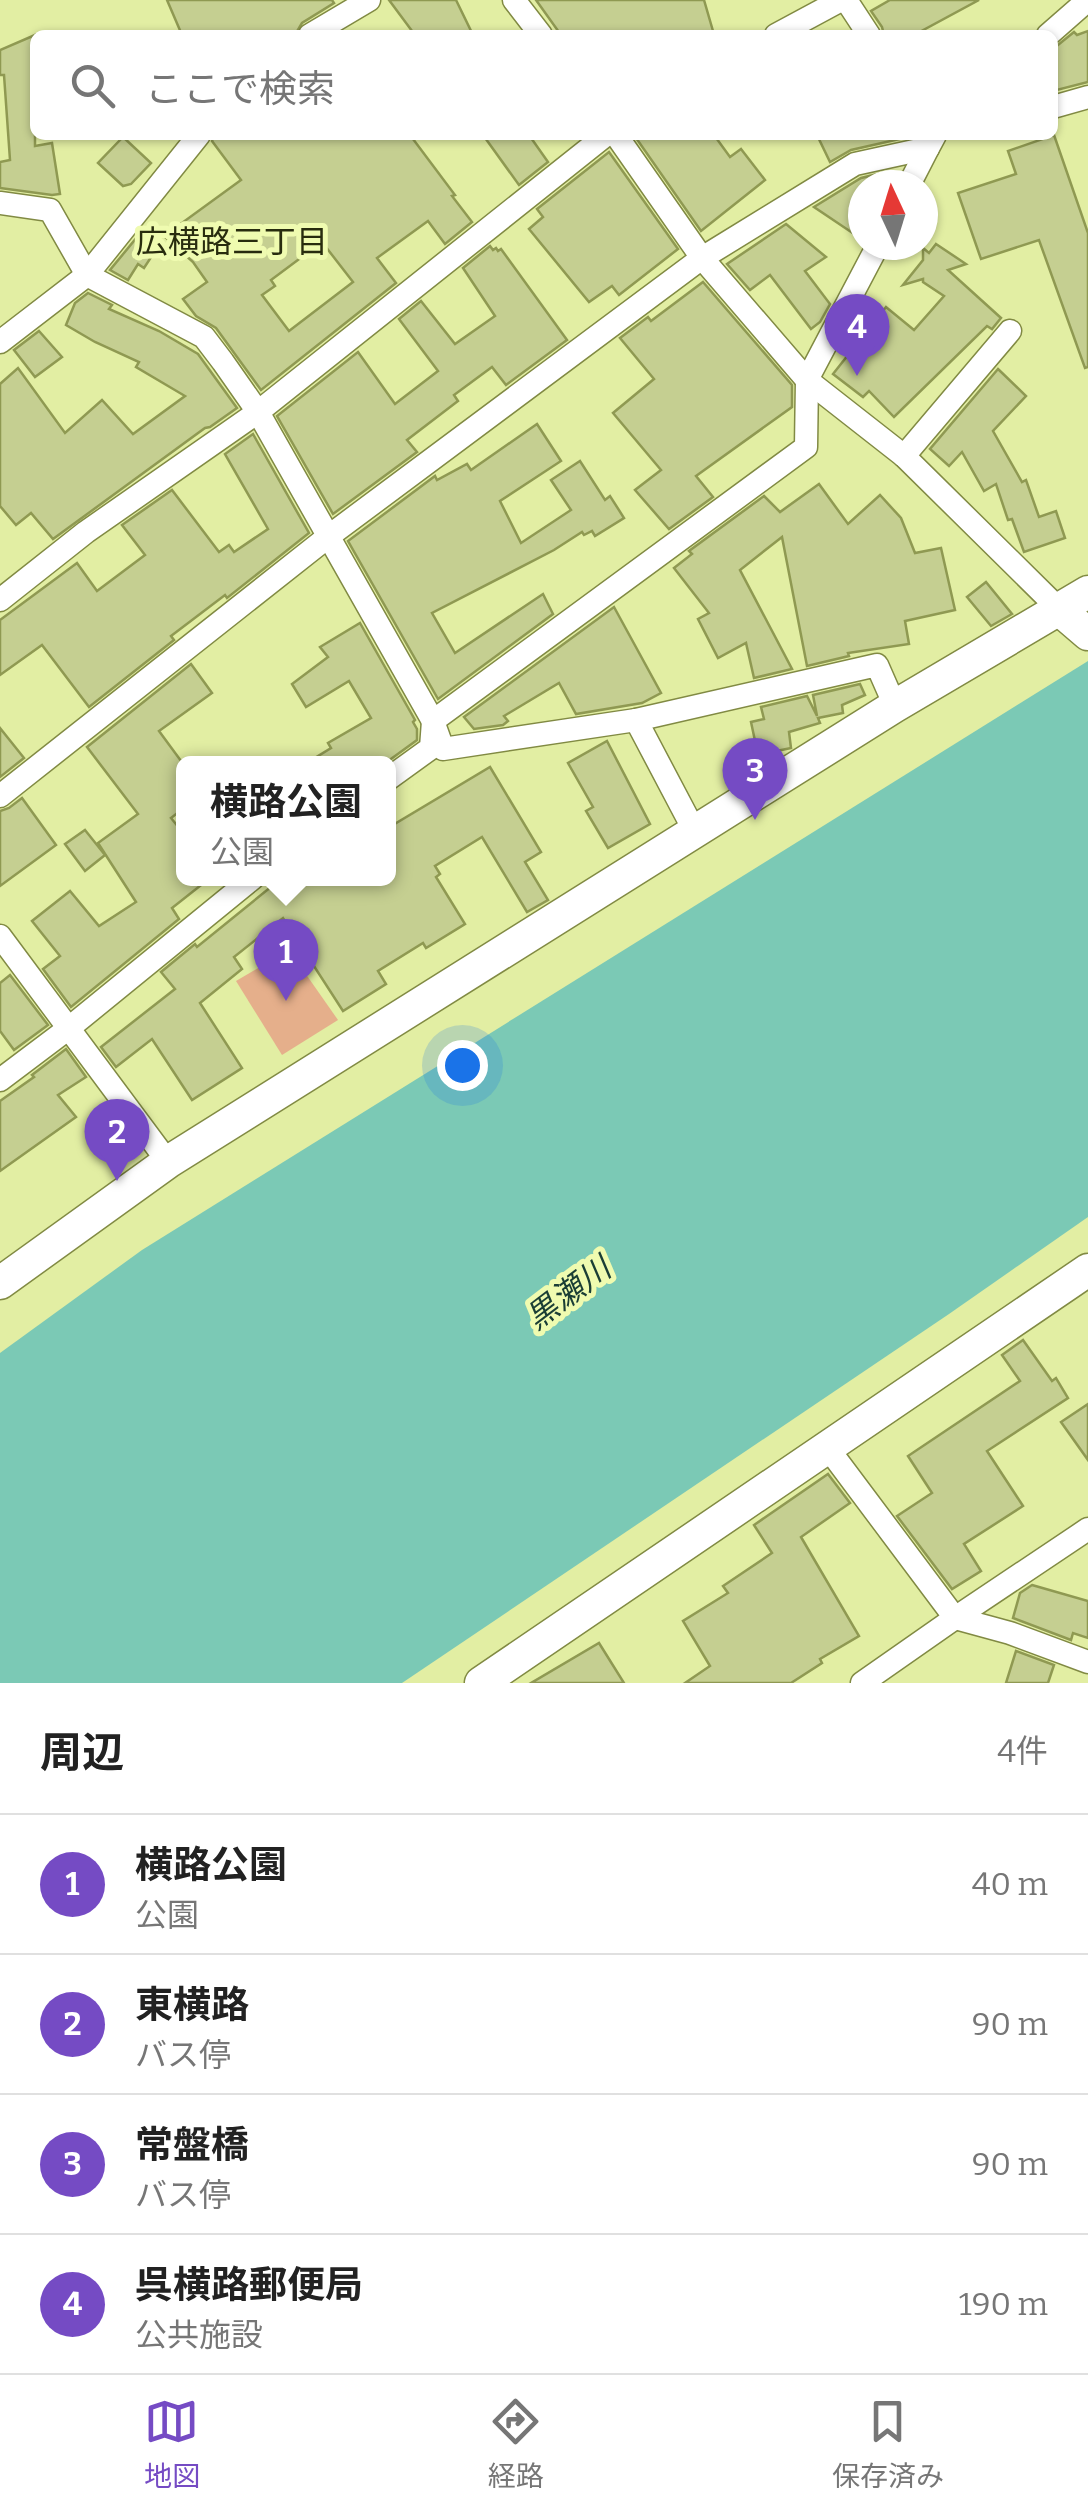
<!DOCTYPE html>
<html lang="ja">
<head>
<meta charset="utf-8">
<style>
  body { margin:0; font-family:Bitter,"Noto Sans JP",serif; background:#f6f6f6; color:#222 }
  .compass { position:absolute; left:848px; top:170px; width:90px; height:90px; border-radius:50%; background:#fff; box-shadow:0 2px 8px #0004; rotate:356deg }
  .you { position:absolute; left:462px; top:1065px; width:35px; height:35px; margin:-25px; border:8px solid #fff; border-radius:50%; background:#1a73e8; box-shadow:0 0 0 15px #1a73e833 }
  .badge { display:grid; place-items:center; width:65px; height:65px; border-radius:50%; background:#754bc4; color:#fff; font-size:32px; font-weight:700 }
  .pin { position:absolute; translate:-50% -82px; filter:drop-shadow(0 2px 5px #0008) }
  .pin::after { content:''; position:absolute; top:52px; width:35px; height:30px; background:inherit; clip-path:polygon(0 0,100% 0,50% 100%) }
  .popup { position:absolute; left:176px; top:756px; width:220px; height:130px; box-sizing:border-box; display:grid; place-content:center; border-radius:15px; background:#fff; filter:drop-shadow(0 2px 8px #0005); font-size:32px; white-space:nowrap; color:#767676 }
  .popup b { font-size:38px; color:#222 }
  .popup::after { content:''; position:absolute; left:50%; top:100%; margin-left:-20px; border:20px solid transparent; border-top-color:#fff }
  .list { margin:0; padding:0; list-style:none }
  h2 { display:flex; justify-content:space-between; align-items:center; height:130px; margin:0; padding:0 40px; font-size:42px }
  h2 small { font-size:32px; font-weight:400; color:#767676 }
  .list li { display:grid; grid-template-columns:65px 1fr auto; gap:30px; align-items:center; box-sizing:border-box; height:140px; padding:0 40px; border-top:2px solid #e0e0e0 }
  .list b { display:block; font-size:38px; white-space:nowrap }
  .list p { margin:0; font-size:32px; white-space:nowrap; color:#767676 }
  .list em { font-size:32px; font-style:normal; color:#767676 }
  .icon { flex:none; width:55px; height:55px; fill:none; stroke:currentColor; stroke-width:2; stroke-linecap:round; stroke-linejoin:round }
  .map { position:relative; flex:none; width:1088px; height:1683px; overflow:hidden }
  .search { position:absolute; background:#fff; box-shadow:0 2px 8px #0004; left:30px; right:30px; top:30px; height:110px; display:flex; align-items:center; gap:25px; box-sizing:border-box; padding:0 35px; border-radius:15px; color:#767676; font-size:38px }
  .sheet { height:690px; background:#fff }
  nav { display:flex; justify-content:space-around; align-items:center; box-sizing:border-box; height:140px; border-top:2px solid #e0e0e0; background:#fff; font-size:28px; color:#767676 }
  nav a { display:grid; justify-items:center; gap:5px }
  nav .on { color:#754bc4 }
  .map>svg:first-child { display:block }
  .green { fill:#e5af8b }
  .water { fill:#7bc9b5 }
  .building { fill:#c5cf91; stroke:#8f9952; stroke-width:2.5; fill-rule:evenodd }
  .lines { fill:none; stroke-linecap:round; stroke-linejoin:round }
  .street-casing { stroke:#818a43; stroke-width:25 }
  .secondary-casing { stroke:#818a43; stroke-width:35 }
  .street { stroke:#fff; stroke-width:22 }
  .secondary { stroke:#fff; stroke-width:32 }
  .labels { text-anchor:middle; stroke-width:10; stroke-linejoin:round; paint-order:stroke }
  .neighbourhood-label { font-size:32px; fill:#282c0e; stroke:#effbb0 }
  .water-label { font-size:32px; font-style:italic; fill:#1a3e35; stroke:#effbb0 }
</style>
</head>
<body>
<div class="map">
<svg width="1088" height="1683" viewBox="0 0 1088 1683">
  <rect width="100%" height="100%" fill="#e2eea3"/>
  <path class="green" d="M289 950 338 1020 282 1055 236 981Z"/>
  <path class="water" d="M1088 661V1217L949 1314 402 1683H0V1353L142 1250Z"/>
  <g class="building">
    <path d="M167 0H332L334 3 302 23 295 35H182Z"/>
    <path d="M389 0H456L473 35H415Z"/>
    <path d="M536 0H704L713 31 698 35H561Z"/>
    <path d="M890 0H979L914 35H884L882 27 871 11Z"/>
    <path d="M1088 31V82L1053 91V49L1074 32 1077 35Z"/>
    <path d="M35 35V146L52 143 60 194 52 195 0 188V162L10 160 4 75H0V50Z"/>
    <path d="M214 135H410L455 195 452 196 472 222 445 244 428 221 377 258 396 283 261 390 216 328 196 316 183 299 207 282 193 262 164 236 241 180 212 141ZM322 242 353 282 289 331 262 295 275 286 271 280Z"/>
    <path d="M483 135H529L548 162 519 185Z"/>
    <path d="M634 135H714L730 157 741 149 765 180 701 231Z"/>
    <path d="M817 135H913V136L851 150 830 162Z"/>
    <path d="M1054 135 1088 233V367L1085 368 1039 240 981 259 958 193 1016 174 1008 151Z"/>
    <path d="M123 137 151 163 131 184 123 186 98 163Z"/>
    <path d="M609 152 678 249 619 295 612 286 589 302 529 229 543 217 537 209Z"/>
    <path d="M882 173 883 175 863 185V240L814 207 861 178Z"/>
    <path d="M786 224 826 257 805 271 830 304 820 322 811 329 770 275 750 290 727 264Z"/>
    <path d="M138 236 157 248 144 268 138 264 128 280 110 270Z"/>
    <path d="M936 244 966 264 948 270 1001 318 992 329 987 326 894 417 869 391 863 397 833 374 886 307 914 330 944 296 923 282V279L903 285 923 260V248L929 253Z"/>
    <path d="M490 246 493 250 496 248 498 251 501 249 567 340 506 385 492 367 454 395 458 401 407 440 417 452 333 514 277 416 358 352 395 404 438 371 399 319 421 301 455 344 495 316 463 268Z"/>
    <path d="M703 282 792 385V407L696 476 713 497 669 529 635 490 661 470 613 413 654 379 620 338 648 317 651 321Z"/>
    <path d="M88 293 112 305 109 309 159 331 198 354 237 408 210 427 205 428 53 539 31 513 16 525 0 506V384L18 368 65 433 102 400 133 434 185 396 136 367 139 362 95 342 66 325 75 303Z"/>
    <path d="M39 331 62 357 35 377 14 350Z"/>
    <path d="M998 369 1026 396 993 431 1022 482 1026 480 1039 517 1056 511 1065 538 1024 552 1012 519 1008 520 996 484 984 491 962 452 949 466 930 449Z"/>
    <path d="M537 424 561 461 500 501 521 543 571 510 551 480 580 461 605 500 610 496 624 518 595 536 592 531 584 535 582 532 554 550 432 613 455 653 543 594 553 614 438 699 348 541 435 476 437 480 467 464 471 470Z"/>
    <path d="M253 434 309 533 227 598 225 595 171 636 174 640 89 707 42 645 0 675V620L77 563 97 591 145 555 122 525 172 490 219 552 229 545 234 552 268 529 225 454Z"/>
    <path d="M819 484 848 524 880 495 901 518 915 553 941 548 955 610 905 621 909 644 848 653 849 656 807 666 782 537 740 570 792 669 754 678 746 643 718 658 698 619 709 613 674 568 692 554 689 551 764 496 780 512Z"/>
    <path d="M986 582 1012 614 991 626 967 597Z"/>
    <path d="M614 607 661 693 642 703 576 714 559 683 504 716 508 721 503 725 474 729 464 717Z"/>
    <path d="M360 623 415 720 413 722 417 729V740L384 764H305L331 748 328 743 371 718 349 681 306 707 292 684 328 657 320 647Z"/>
    <path d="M191 664 212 693 159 731 184 765V808L171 818 184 834V878H210L172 908 179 919 71 1007 43 969 60 956 32 921 70 891 99 926 136 902 98 843 138 814 87 747Z"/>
    <path d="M860 684 865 695 842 705 843 713 818 718 820 723 789 732 791 748 758 755 751 722 764 719 761 707 807 696 817 716 813 695Z"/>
    <path d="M0 728 24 758 0 777Z"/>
    <path d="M607 741 650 824 608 848 586 811 593 807 568 763Z"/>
    <path d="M490 767 541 852 525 862 548 900 527 912 482 837 435 866 440 874 436 877 465 924 426 948 423 943 378 971 386 984 343 1011 283 918 234 957 242 969 200 1003 242 1068 192 1100 152 1039 116 1067 101 1047 175 989 161 972 195 944 197 947 282 878H388V828Z"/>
    <path d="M22 798 56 845 0 886V811L9 808Z"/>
    <path d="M85 830 105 855 85 871 65 844Z"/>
    <path d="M10 975 48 1025 14 1050 0 1031V983Z"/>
    <path d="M66 1049 86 1077 58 1095 76 1117 0 1171V1101L34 1077 32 1075Z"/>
    <path d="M1023 1340 1052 1381 1056 1378 1068 1398 987 1451 1023 1506 964 1544 981 1571 952 1589 897 1516 932 1493 908 1456 1020 1381 1002 1355Z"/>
    <path d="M1088 1404V1460L1061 1422Z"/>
    <path d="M828 1474 850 1503 801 1537 859 1636 820 1659 822 1663 791 1683H685L710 1666 683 1621 728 1593 723 1586 772 1553 754 1525Z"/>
    <path d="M1032 1585 1088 1601V1638L1073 1633 1071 1640 1013 1618 1020 1593Z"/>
    <path d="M599 1643 624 1683H531Z"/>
    <path d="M1016 1651 1054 1665 1048 1683H1006Z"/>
  </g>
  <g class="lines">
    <g class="street-casing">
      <g id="street">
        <path d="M514 0 541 35"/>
        <path d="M846 0 869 35"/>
        <path d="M310 35 369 0"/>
        <path d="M776 35 841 0"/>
        <path d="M1048 35 1088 0"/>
        <path d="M1053 107 1088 97"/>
        <path d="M616 135 702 258 807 380 904 456 1060 610"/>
        <path d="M909 185 928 148"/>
        <path d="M0 203 50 210 87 275 204 337 223 362 258 412 433 721 443 749 636 720 877 665 895 706"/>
        <path d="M0 342 87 275 199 135"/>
        <path d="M904 456 1010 331"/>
        <path d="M0 600 86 532 258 412 606 135"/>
        <path d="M636 720 695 832"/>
        <path d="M388 779 431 748 433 721 806 447 807 380 878 245"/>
        <path d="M0 796 329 536 702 258 855 164 928 148 935 135"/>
        <path d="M0 936 168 1162"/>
        <path d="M0 1080 69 1028 253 878"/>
        <path d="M827 1447 955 1618 1010 1633 1088 1662"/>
        <path d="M862 1683 955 1618 1088 1529"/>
      </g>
    </g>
    <g class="secondary-casing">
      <g id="secondary">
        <path d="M1060 610 1088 634"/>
        <path d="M0 1283 168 1162 895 706 1088 592"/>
        <path d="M481 1683 1088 1270"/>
      </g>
    </g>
    <use href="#street" class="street"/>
    <use href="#secondary" class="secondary"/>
  </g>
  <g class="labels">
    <g class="neighbourhood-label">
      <text x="232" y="253">広横路三丁目</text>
    </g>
    <g class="water-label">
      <text transform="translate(568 1293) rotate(-37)" y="11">黒瀬川</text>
    </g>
  </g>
</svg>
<svg class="compass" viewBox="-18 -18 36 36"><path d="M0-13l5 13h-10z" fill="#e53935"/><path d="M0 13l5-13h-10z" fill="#767676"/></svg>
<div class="you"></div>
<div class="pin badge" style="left:286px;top:1001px">1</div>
<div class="popup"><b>横路公園</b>公園</div>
<div class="pin badge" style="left:117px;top:1181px">2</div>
<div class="pin badge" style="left:755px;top:820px">3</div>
<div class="pin badge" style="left:857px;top:376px">4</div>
<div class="search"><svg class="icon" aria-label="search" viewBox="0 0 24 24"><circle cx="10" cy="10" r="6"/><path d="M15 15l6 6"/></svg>ここで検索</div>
</div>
<section class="sheet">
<h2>周辺<small>4件</small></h2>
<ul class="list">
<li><span class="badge">1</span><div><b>横路公園</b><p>公園</p></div><em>40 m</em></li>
<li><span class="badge">2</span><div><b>東横路</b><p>バス停</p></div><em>90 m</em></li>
<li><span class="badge">3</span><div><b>常盤橋</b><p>バス停</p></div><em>90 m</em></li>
<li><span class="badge">4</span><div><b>呉横路郵便局</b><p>公共施設</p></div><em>190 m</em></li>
</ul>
</section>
<nav>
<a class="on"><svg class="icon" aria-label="map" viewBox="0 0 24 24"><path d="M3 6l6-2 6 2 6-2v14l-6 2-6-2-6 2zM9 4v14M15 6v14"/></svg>地図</a>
<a><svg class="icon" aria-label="directions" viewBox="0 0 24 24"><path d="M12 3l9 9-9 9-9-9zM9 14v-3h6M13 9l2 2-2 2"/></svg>経路</a>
<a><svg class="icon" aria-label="saved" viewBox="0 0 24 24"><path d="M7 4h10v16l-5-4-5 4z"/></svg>保存済み</a>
</nav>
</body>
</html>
